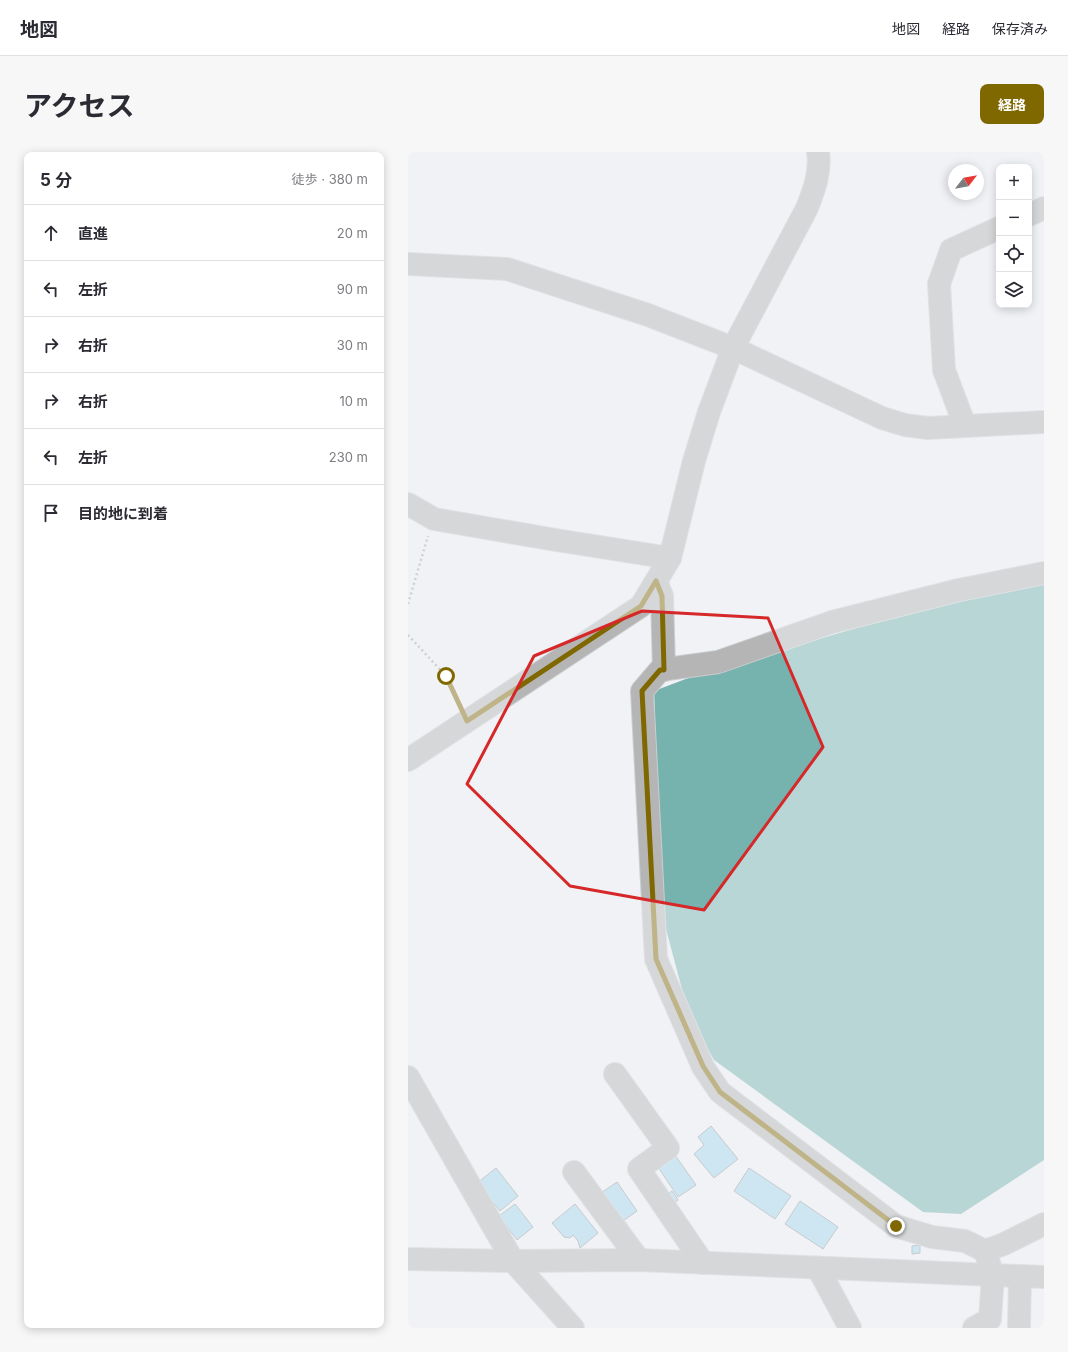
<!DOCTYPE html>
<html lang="ja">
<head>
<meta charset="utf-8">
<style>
  body { margin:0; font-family:Inter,"Noto Sans JP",sans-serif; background:#f7f7f7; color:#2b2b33 }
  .controls { position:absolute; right:12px; top:12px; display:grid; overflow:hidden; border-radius:8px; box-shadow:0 2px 10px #0003 }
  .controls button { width:36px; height:36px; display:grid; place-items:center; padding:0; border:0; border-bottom:1px solid #e1e1e2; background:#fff; color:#2b2b33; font:20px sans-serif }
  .compass { position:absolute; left:540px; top:12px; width:36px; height:36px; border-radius:50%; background:#fff; box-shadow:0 2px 10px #0003; rotate:59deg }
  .stop { position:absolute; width:12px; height:12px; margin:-9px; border:3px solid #806800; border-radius:50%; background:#fff }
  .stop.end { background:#806800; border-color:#fff; box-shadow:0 1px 4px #0008 }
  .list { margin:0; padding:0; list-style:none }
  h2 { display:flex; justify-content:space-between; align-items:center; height:52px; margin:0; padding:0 16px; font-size:17px }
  h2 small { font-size:13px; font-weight:400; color:#7c7c81 }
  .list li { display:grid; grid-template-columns:26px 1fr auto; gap:12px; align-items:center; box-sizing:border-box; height:56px; padding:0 16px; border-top:1px solid #e1e1e2 }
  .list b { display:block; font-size:15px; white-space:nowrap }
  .list em { font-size:13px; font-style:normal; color:#7c7c81 }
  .icon { flex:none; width:22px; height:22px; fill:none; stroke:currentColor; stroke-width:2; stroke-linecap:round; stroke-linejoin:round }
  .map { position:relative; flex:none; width:636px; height:1176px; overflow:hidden; border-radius:8px }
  header { display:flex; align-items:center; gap:24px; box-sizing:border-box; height:56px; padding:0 20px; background:#fff; border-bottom:1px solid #e1e1e2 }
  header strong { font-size:19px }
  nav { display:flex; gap:22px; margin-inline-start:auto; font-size:14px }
  .intro { display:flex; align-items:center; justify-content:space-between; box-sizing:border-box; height:96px; padding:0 24px }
  h1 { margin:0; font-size:28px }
  .button { padding:10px 18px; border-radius:8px; background:#806800; color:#fff; font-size:14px; font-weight:700 }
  main { display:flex; gap:24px; padding:0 24px }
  aside { flex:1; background:#fff; border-radius:8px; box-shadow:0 2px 10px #0003 }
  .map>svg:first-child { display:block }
  .water { fill:#76b3af }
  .building { fill:#a2d8ed; stroke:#969a9b }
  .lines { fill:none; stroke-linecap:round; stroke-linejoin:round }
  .minor-casing { stroke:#cbcdcf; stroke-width:24 }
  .path { stroke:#a5a6a9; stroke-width:2.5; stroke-dasharray:2 3; stroke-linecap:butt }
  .minor { stroke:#b5b5b6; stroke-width:22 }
  .route { stroke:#806800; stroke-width:5 }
  .marked { fill:none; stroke:#d62828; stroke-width:3; stroke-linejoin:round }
</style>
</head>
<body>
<header>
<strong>地図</strong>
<nav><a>地図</a><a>経路</a><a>保存済み</a></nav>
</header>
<div class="intro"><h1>アクセス</h1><a class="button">経路</a></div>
<main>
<aside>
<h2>5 分<small>徒歩 · 380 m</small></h2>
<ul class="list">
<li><svg class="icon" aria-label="ahead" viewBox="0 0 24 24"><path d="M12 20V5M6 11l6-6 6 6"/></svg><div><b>直進</b></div><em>20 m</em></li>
<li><svg class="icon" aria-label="left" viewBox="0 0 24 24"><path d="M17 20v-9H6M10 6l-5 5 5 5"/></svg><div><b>左折</b></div><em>90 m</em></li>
<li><svg class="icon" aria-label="right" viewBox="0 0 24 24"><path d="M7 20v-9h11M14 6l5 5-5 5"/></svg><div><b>右折</b></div><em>30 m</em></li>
<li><svg class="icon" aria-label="right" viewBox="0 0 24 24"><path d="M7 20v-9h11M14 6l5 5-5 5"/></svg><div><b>右折</b></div><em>10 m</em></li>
<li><svg class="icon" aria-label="left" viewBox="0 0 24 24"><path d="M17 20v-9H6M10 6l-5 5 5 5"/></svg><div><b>左折</b></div><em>230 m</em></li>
<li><svg class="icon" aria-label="arrive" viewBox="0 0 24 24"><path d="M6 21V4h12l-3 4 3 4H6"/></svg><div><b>目的地に到着</b></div></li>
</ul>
</aside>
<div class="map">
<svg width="636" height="1176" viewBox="0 0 636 1176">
  <rect width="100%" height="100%" fill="#f0f2f5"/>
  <path class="water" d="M636 432V1008L553 1062 515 1060 306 908 281 864 253 758 246 539 283 525 549 446Z"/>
  <g class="building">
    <path d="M303 974 330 1007 306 1026 286 1002 296 993 290 985Z"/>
    <path d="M267 1003 288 1033 270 1045 250 1015Z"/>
    <path d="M88 1016 110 1044 92 1059 69 1031Z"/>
    <path d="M341 1016 383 1044 367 1067 326 1039Z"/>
    <path d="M209 1030 229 1059 211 1072 190 1043Z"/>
    <path d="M264 1039 270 1048 259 1056 253 1047Z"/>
    <path d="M392 1049 430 1075 415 1097 377 1072Z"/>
    <path d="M107 1052 125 1075 109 1088 91 1064Z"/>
    <path d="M167 1052 190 1081 172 1096 170 1089 165 1083 162 1086 156 1085 144 1071Z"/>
    <path d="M512 1093V1101L504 1102V1094Z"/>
  </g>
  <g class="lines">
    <g class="minor-casing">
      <g id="minor">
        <path d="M621 63 636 56"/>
        <path d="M0 112 99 117 240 163 325 196 474 266 497 273 520 276 636 270"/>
        <path d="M557 274 536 218 531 132 543 98 591 76"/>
        <path d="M0 352 26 367 148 388 262 406"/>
        <path d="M248 429 254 444 256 518"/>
        <path d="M0 608 233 454 262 406 286 309 301 260 325 196 399 56C406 38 413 20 410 0"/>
        <path d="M207 922 260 996 231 1017 295 1111"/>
        <path d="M0 925 105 1109 165 1176"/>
        <path d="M166 1020 231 1108"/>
        <path d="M577 1099 557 1089 524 1085 488 1074 312 940 295 915 248 807 234 539 252 518 310 510 424 470 551 438 636 421"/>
        <path d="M0 1107 105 1109 231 1108 636 1125"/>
        <path d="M410 1116 442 1176"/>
        <path d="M566 1176 582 1167 585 1123 577 1099 596 1092 636 1072"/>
        <path d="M611 1176 612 1124"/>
      </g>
    </g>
    <g class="path">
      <path d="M0 452 20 384"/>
      <path d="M0 483 38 524 51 551"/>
    </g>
    <use href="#minor" class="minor"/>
  </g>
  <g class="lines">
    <path class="route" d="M38 524 59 569 233 454 248 429 254 444 256 518H252L234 539 248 807 295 914 312 940 488 1074"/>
  </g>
  <path d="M0 0H636V1176H0ZM234 459 360 466 415 595 296 758 162 734 59 632 126 504Z" fill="#f0f2f5" fill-opacity=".55" fill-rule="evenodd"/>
  <path class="marked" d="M234 459 360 466 415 595 296 758 162 734 59 632 126 504Z"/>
</svg>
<div class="controls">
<button>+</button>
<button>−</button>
<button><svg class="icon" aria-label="locate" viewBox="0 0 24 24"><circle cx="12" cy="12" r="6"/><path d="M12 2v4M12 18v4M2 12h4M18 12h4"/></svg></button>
<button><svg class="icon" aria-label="layers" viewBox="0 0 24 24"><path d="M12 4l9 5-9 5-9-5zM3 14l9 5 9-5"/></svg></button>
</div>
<svg class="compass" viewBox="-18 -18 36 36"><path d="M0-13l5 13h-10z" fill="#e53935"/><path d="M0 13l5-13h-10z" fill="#7c7c81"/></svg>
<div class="stop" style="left:38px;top:524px"></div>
<div class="stop end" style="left:488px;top:1074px"></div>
</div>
</main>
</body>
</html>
